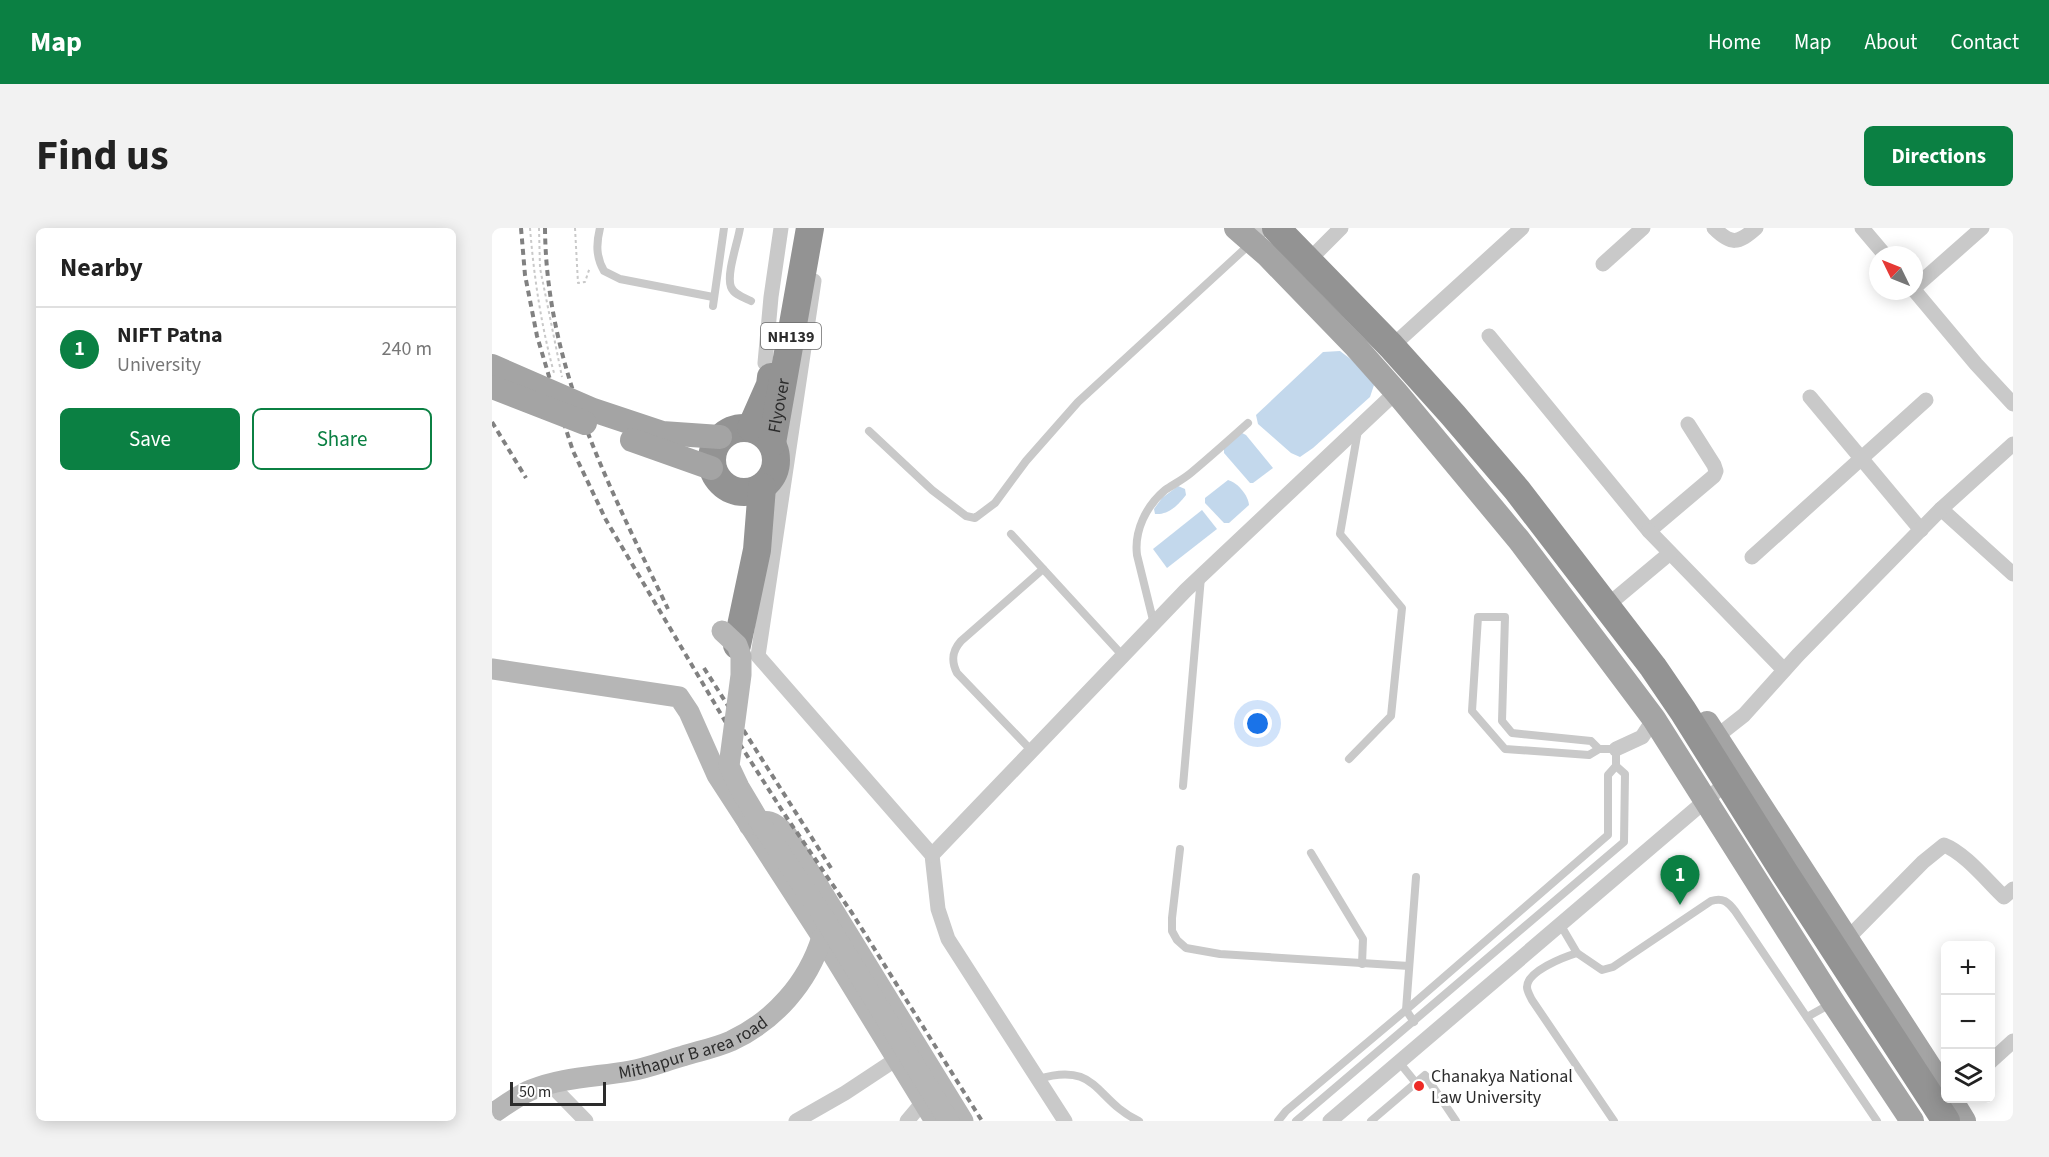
<!DOCTYPE html>
<html lang="en">
<head>
<meta charset="utf-8">
<style>
  body { margin:0; font-family:"Source Sans 3",sans-serif; background:#f2f2f2; color:#222 }
  .controls { position:absolute; right:18px; bottom:18px; display:grid; overflow:hidden; border-radius:9px; box-shadow:0 3px 15px #0003 }
  .controls button { width:54px; height:54px; display:grid; place-items:center; padding:0; border:0; border-bottom:2px solid #e0e0e0; background:#fff; color:#222; font:30px sans-serif }
  .compass { position:absolute; left:1377px; top:18px; width:54px; height:54px; border-radius:50%; background:#fff; box-shadow:0 3px 15px #0003; rotate:313deg }
  .scale { position:absolute; left:18px; bottom:15px; width:96px; box-sizing:border-box; padding-left:6px; border:3px solid #2c2c2c; border-top:0; font-size:16px; line-height:21px; white-space:nowrap; color:#2c2c2c; -webkit-text-stroke:4px #fff; paint-order:stroke }
  .you { position:absolute; left:766px; top:496px; width:21px; height:21px; margin:-15px; border:4px solid #fff; border-radius:50%; background:#1a73e8; box-shadow:0 0 0 9px #1a73e833 }
  .badge { display:grid; place-items:center; width:39px; height:39px; border-radius:50%; background:#0b8043; color:#fff; font-size:20px; font-weight:700 }
  .pin { position:absolute; translate:-50% -50px; filter:drop-shadow(0 2px 3px #0008) }
  .pin::after { content:''; position:absolute; top:32px; width:21px; height:18px; background:inherit; clip-path:polygon(0 0,100% 0,50% 100%) }
  .list { margin:0; padding:0; list-style:none }
  h2 { display:flex; justify-content:space-between; align-items:center; height:78px; margin:0; padding:0 24px; font-size:26px }
  h2 small { font-size:20px; font-weight:400; color:#767676 }
  .list li { display:grid; grid-template-columns:39px 1fr auto; gap:18px; align-items:center; box-sizing:border-box; height:84px; padding:0 24px; border-top:2px solid #e0e0e0 }
  .list b { display:block; font-size:22px; white-space:nowrap }
  .list p { margin:0; font-size:20px; white-space:nowrap; color:#767676 }
  .list em { font-size:20px; font-style:normal; color:#767676 }
  .actions { display:flex; gap:12px; padding:18px 24px }
  .actions a { flex:1; padding:14px 0; border:2px solid #0b8043; border-radius:9px; text-align:center; font-size:21px; color:#0b8043 }
  .actions .main { background:#0b8043; color:#fff }
  .icon { flex:none; width:33px; height:33px; fill:none; stroke:currentColor; stroke-width:2; stroke-linecap:round; stroke-linejoin:round }
  .map { position:relative; flex:none; width:1521px; height:893px; overflow:hidden; border-radius:9px }
  header { display:flex; align-items:center; gap:36px; box-sizing:border-box; height:84px; padding:0 30px; background:#0b8043; color:#fff }
  header strong { font-size:28px }
  nav { display:flex; gap:33px; margin-inline-start:auto; font-size:21px }
  .intro { display:flex; align-items:center; justify-content:space-between; box-sizing:border-box; height:144px; padding:0 36px }
  h1 { margin:0; font-size:42px }
  .button { padding:15px 27px; border-radius:9px; background:#0b8043; color:#fff; font-size:21px; font-weight:700 }
  main { display:flex; gap:36px; padding:0 36px }
  aside { flex:1; background:#fff; border-radius:9px; box-shadow:0 3px 15px #0003 }
  .map>svg:first-child { display:block }
  .water { fill:#c3d8ec }
  .lines { fill:none; stroke-linecap:round; stroke-linejoin:round }
  .path { stroke:#c9c9c9; stroke-width:2; stroke-dasharray:3 3; stroke-linecap:butt }
  .lane { stroke:#c9c9c9; stroke-width:8 }
  .street { stroke:#c9c9c9; stroke-width:15 }
  .secondary { stroke:#b6b6b6; stroke-width:21 }
  .primary { stroke:#a4a4a4; stroke-width:24 }
  .highway { stroke:#939393; stroke-width:28 }
  .rail { stroke:#818181; stroke-width:4; stroke-dasharray:6 4.5; stroke-linecap:butt }
  .secondary-bridge { stroke:#b6b6b6; stroke-width:21 }
  .primary-bridge { stroke:#a4a4a4; stroke-width:24 }
  .highway-bridge { stroke:#939393; stroke-width:28 }
  .poi-dot { fill:#ed2924; stroke:#fff; stroke-width:2 }
  .labels { text-anchor:middle; stroke-width:6; stroke-linejoin:round; paint-order:stroke }
  .shield { fill:#fff; stroke:#6b6b6b; stroke-width:1.5 }
  .shield-label { font-size:16px; font-weight:bold; fill:#2c2c2c }
  .street-label { font-size:18px; fill:#2c2c2c; stroke:#fff }
  .poi-label { font-size:18px; fill:#2c2c2c; stroke:#fff; text-anchor:start }
</style>
</head>
<body>
<header>
<strong>Map</strong>
<nav><a>Home</a><a>Map</a><a>About</a><a>Contact</a></nav>
</header>
<div class="intro"><h1>Find us</h1><a class="button">Directions</a></div>
<main>
<aside>
<h2>Nearby<small></small></h2>
<ul class="list">
<li><span class="badge">1</span><div><b>NIFT Patna</b><p>University</p></div><em>240 m</em></li>
</ul>
<div class="actions"><a class="main">Save</a><a>Share</a></div>
</aside>
<div class="map">
<svg width="1521" height="893" viewBox="0 0 1521 893">
  <rect width="100%" height="100%" fill="#fff"/>
  <g class="water">
    <path d="M848 123 877 145 882 157 878 169 821 220 808 229 799 225 766 196 764 187 831 124Z"/>
    <path d="M748 204 754 207 781 240 761 255H758L732 225V217Z"/>
    <path d="M736 252C746 255 756 267 757 277L737 295H732L713 275V270Z"/>
    <path d="M686 258 693 261 694 267C686 277 677 287 663 286L662 281 670 270Z"/>
    <path d="M710 282 725 301 675 340 661 321Z"/>
  </g>
  <g class="lines">
    <g class="path">
      <path d="M38 0C42 49 49 97 62 145"/>
      <path d="M47 0 48 40 70 149"/>
      <path d="M83 0 86 55 93 54 98 39"/>
    </g>
    <g class="lane">
      <path d="M108 0C104 16 104 29 112 43L128 51 221 69"/>
      <path d="M248 0C246 14 234 46 239 59 242 67 253 70 259 73"/>
      <path d="M221 78 232 0"/>
      <path d="M377 203 440 262 474 288 483 290 503 275 534 233 586 174 757 17"/>
      <path d="M519 306 631 428"/>
      <path d="M662 396 645 327C642 303 654 278 673 262 682 256 692 251 700 244 719 228 737 212 756 195"/>
      <path d="M540 523 465 445C459 433 460 423 469 413L551 341"/>
      <path d="M857 531 899 488 910 380 848 306 866 202"/>
      <path d="M691 558 709 349"/>
      <path d="M688 621 680 690V703L685 712 694 720 728 726 917 738"/>
      <path d="M819 625 871 711 870 736"/>
      <path d="M1068 696 1085 725"/>
      <path d="M1315 789 1340 775"/>
      <path d="M922 794 914 782 924 649"/>
      <path d="M907 834 924 855"/>
      <path d="M546 851C607 833 602 872 647 893"/>
      <path d="M786 893 794 883 914 782 1116 607V547L1124 538V521H1107L1097 527 1013 521 980 483 986 389H1013L1010 493 1020 505 1099 513 1107 521"/>
      <path d="M804 893 1132 614 1133 546 1124 538"/>
      <path d="M879 893 933 847 964 893"/>
      <path d="M1122 893 1040 772C1038 768 1035 763 1035 759 1035 743 1072 729 1085 725L1110 742 1121 739 1219 673C1231 669 1236 674 1243 683L1385 893"/>
    </g>
    <g class="street">
      <path d="M289 0 279 69 273 135 290 147"/>
      <path d="M1222 0C1239 17 1246 16 1264 0"/>
      <path d="M1370 0 1393 27"/>
      <path d="M761 13 770 0"/>
      <path d="M813 36 849 0"/>
      <path d="M1111 36 1151 0"/>
      <path d="M322 53 266 428 440 627 446 681 456 711 573 893"/>
      <path d="M1422 60 1490 0"/>
      <path d="M1422 62 1484 136 1521 176"/>
      <path d="M997 108 1157 303 1222 248 1224 243 1222 237 1196 196"/>
      <path d="M908 111 1030 0"/>
      <path d="M1318 169 1429 302"/>
      <path d="M1449 281 1521 346"/>
      <path d="M1157 303 1292 442"/>
      <path d="M1260 329 1434 172"/>
      <path d="M1123 371 1178 325"/>
      <path d="M1224 509 1252 487 1306 427 1449 281 1521 216"/>
      <path d="M1124 521 1150 509 1162 491"/>
      <path d="M440 627 694 362 904 164"/>
      <path d="M1355 711 1431 634 1452 617C1473 625 1496 654 1512 669L1521 661"/>
      <path d="M1498 834 1521 813"/>
      <path d="M58 856 94 893"/>
      <path d="M304 893 353 865 406 830"/>
      <path d="M415 893 431 874"/>
      <path d="M838 893 1240 550"/>
    </g>
    <g class="secondary">
      <path d="M0 441 187 469 197 484 225 547 330 709 443 893"/>
      <path d="M257 597C278 591 280 592 295 607L471 893"/>
      <path id="s1" d="M0 886C12 878 25 868 39 862 70 849 105 849 138 843 156 840 173 833 191 828 207 823 223 820 239 813 282 793 316 755 330 709"/>
    </g>
    <g class="primary">
      <path d="M744 0 775 27 864 119 904 164 1027 312 1111 423 1162 491 1341 774 1420 893"/>
      <path d="M1215 495 1454 864"/>
      <path d="M1458 870 1472 893"/>
    </g>
    <g class="highway">
      <circle cx="252" cy="232" r="32"/>
      <path d="M245 417 265 322 270 259"/>
    </g>
    <g class="rail">
      <path d="M29 0 33 47 45 108 59 155 81 223 114 292 233 493 293 587 360 685 490 893"/>
      <path d="M53 0C54 139 117 258 176 381"/>
      <path d="M0 194 34 250"/>
      <path d="M212 440 339 640"/>
    </g>
    <path class="secondary-bridge" d="M230 403 245 417 249 428V447L237 538 247 559 269 596 329 685 457 893"/>
    <g class="primary-bridge">
      <path d="M0 138 101 182 170 205 228 209"/>
      <path d="M0 159 93 195"/>
      <path d="M140 212 219 240"/>
    </g>
    <g class="highway-bridge">
      <path d="M784 0 899 118 961 187 1025 262 1161 439 1191 483 1292 644 1454 893"/>
      <path d="M259 200 278 157 279 149"/>
      <path id="s2" d="M280 215 318 0"/>
    </g>
  </g>
  <circle class="poi-dot" cx="927" cy="858" r="6"/>
  <g class="labels">
    <rect class="shield" x="269" y="95" width="60" height="26" rx="4.5"/>
    <g class="shield-label">
      <text x="299" y="114">NH139</text>
    </g>
    <g class="street-label">
      <text dy="6" stroke="none"><textPath href="#s2" startOffset="38">Flyover</textPath></text>
      <text dy="6" stroke="none"><textPath href="#s1" startOffset="214">Mithapur B area road</textPath></text>
    </g>
    <g class="poi-label">
      <text x="939" y="854">Chanakya National<tspan x="939" dy="21">Law University</tspan></text>
    </g>
  </g>
</svg>
<div class="controls">
<button>+</button>
<button>−</button>
<button><svg class="icon" aria-label="layers" viewBox="0 0 24 24"><path d="M12 4l9 5-9 5-9-5zM3 14l9 5 9-5"/></svg></button>
</div>
<svg class="compass" viewBox="-18 -18 36 36"><path d="M0-13l5 13h-10z" fill="#e53935"/><path d="M0 13l5-13h-10z" fill="#767676"/></svg>
<div class="scale">50 m</div>
<div class="you"></div>
<div class="pin badge" style="left:1188px;top:677px">1</div>
</div>
</main>
</body>
</html>
